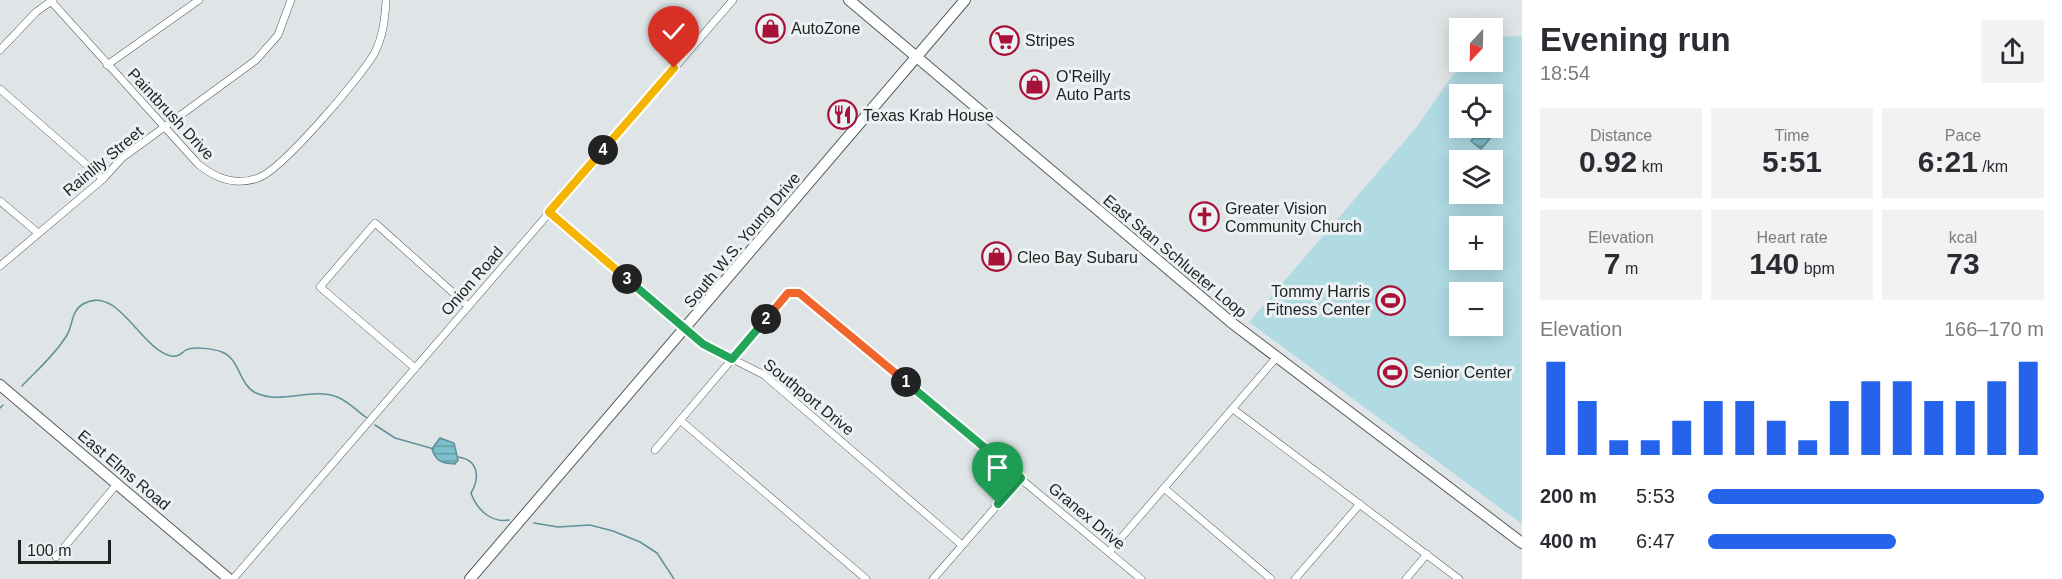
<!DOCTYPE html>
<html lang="en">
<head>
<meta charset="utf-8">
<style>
	:root { --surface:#fff; --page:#f2f2f3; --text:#2b2b33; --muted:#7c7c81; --accent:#2563eb }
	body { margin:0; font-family:Arial,sans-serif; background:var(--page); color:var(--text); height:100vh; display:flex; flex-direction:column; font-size:22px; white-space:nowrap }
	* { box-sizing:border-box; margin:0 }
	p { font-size:20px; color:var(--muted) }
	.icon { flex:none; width:33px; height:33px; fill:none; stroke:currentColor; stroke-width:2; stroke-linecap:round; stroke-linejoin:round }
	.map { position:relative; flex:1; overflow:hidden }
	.panel { display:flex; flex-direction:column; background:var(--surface); width:540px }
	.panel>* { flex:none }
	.needle { width:39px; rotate:202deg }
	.buttons { position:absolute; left:1449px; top:18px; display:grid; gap:12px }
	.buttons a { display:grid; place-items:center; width:54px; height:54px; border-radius:0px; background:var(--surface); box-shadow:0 3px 15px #0003; font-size:30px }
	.scale { position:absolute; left:18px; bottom:15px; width:93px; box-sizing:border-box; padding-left:6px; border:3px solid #1f2121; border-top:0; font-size:16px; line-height:21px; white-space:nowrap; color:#1f2121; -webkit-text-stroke:4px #ecf2f3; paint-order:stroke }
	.pin { position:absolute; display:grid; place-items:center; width:51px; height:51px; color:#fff; margin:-62px -26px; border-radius:50% 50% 50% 0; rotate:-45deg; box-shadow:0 0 6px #0007 }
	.pin .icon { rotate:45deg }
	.km { position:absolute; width:30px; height:30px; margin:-15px; border-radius:50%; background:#222; color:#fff; font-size:16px; line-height:30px; text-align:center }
	.round { display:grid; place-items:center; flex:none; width:63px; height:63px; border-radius:0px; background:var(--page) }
	.overview { display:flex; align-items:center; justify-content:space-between; height:102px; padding:0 18px }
	h1 { font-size:33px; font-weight:800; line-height:45px }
	.stats { display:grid; grid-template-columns:repeat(3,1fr); gap:9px; height:102px; padding:6px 18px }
	.stats div { display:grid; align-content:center; border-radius:0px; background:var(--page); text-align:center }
	.stats b { font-size:30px; font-weight:800 }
	.stats small { font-size:16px; font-weight:400 }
	.stats p { font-size:16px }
	.chart { height:168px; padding:12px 18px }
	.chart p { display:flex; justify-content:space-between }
	.chart svg { width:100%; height:108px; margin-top:6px; stroke:var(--accent); stroke-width:6 }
	ul { padding:0 18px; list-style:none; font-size:20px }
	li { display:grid; grid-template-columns:96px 72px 1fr; align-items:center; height:45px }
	li i { height:15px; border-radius:8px; background:var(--accent) }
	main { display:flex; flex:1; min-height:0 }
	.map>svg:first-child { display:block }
</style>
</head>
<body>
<main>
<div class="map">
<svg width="1522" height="579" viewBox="0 0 1522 579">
	<defs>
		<pattern id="water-rules" width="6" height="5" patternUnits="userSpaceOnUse" patternTransform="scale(1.5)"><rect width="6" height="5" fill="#7dc0cc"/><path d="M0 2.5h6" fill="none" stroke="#669ca5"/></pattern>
	</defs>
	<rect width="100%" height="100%" fill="#dfe5e6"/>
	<path fill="#b0dbe3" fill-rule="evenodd" d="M1522 36V524L1249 322 1415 129 1453 75 1467 62H1492L1493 37ZM1460 94H1492V128H1460ZM1460 160H1492V194H1460ZM1460 226H1492V260H1460ZM1460 292H1492V326H1460Z"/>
	<g fill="url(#water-rules)" stroke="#619099" stroke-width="1.5">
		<polygon points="1483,128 1494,134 1481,149 1471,141"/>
		<path d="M440 438 454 443 458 460 455 464C442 463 436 462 432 449Z"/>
	</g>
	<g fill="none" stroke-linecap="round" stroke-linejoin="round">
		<g stroke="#619099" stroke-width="1.5">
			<path d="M22 386C37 370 55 355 67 335 73 325 71 311 83 304 118 284 139 348 171 356 179 357 180 354 186 350 194 346 214 349 222 352 240 359 239 385 256 393 282 405 311 387 337 397 348 401 357 411 367 418"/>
			<polyline points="0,408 3,405"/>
			<polyline points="375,425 395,438 434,449"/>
			<path d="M458 457C479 460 480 478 471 493 477 510 491 523 509 520"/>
			<polyline points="534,523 558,527 590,525 613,531 640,542 657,553 674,579"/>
		</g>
		<defs>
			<g id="street">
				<path d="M50 0 198 164C215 178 236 186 258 178 282 170 360 78 374 54 383 37 385 19 386 0"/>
				<polyline points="0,50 36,12 53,0"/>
				<polyline points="107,65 199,0"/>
				<polyline points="0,89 103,179"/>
				<polyline points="0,201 38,233"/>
				<polyline points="549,212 703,344 764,375 962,545"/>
				<polyline points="0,266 103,179 122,158 256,60 278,35 291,0"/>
				<polyline points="415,368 320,287 375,223 468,306"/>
				<polyline points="1233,409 1459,579"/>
				<polyline points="680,420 866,579"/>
				<polyline points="655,450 788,293 795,291 1141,579"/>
				<polyline points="1164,488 1271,579"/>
				<polyline points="1109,552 1276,358"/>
				<polyline points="56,557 117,484"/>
				<polyline points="233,579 733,0"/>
				<polyline points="933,579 1021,478"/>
				<polyline points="1295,579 1360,504"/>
				<polyline points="1406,579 1427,554"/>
			</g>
			<g id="secondary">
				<polyline points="849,0 1232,323 1522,543"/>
				<polyline points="0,385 229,579"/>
				<polyline points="470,579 965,0"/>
			</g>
		</defs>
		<use href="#street" stroke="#565b5c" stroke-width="8"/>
		<use href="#secondary" stroke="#565b5c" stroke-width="12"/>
		<use href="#street" stroke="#fff" stroke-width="7"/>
		<use href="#secondary" stroke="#fff" stroke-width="10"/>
	</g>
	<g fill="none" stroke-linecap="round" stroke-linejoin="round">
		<defs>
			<polyline id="split-1" points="906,382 1021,478 998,504"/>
			<polyline id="split-2" points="766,319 788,293 799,293 906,382"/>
			<polyline id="split-3" points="627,279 703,344 732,359 766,319"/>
			<polyline id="split-4" points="603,150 549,212 627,279"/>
			<polyline id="split-5" points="603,150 674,68"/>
		</defs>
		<use href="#split-1" stroke="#fff" stroke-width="12"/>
		<use href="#split-2" stroke="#fff" stroke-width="12"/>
		<use href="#split-3" stroke="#fff" stroke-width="12"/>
		<use href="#split-4" stroke="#fff" stroke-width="12"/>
		<use href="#split-5" stroke="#fff" stroke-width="12"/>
		<use href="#split-1" stroke="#22a559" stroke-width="8"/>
		<use href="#split-2" stroke="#f0652b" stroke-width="8"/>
		<use href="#split-3" stroke="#22a559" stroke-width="8"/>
		<use href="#split-4" stroke="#f5b400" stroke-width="8"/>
		<use href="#split-5" stroke="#f5b400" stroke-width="8"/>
	</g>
	<defs>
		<symbol id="shop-ring" viewBox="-11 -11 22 22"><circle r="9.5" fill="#ecf2f3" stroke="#a91238" stroke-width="1.5"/><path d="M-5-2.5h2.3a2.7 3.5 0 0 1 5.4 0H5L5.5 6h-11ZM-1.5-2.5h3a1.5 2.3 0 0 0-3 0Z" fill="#a91238"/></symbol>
		<symbol id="supermarket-ring" viewBox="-11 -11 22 22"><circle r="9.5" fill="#ecf2f3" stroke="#a91238" stroke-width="1.5"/><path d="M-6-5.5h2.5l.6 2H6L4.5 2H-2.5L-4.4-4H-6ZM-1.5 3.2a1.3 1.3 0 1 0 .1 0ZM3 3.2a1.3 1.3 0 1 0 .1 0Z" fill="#a91238"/></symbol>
		<symbol id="restaurant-ring" viewBox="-11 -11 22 22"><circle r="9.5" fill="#ecf2f3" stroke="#a91238" stroke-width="1.5"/><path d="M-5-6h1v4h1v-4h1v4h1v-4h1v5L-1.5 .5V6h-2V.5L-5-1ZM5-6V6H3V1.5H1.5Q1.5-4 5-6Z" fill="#a91238"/></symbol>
		<symbol id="church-ring" viewBox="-11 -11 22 22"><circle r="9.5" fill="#ecf2f3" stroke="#a91238" stroke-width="1.5"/><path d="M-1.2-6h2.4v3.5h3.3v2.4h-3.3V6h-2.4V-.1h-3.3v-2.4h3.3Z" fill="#a91238"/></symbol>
		<symbol id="stadium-ring" viewBox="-11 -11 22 22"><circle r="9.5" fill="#ecf2f3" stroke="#a91238" stroke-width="1.5"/><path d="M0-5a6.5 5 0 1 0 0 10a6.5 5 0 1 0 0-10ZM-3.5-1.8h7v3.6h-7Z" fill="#a91238"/></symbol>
	</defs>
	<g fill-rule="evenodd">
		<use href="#shop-ring" x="754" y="12" width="33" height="33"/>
		<use href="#supermarket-ring" x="988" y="24" width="33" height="33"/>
		<use href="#shop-ring" x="1018" y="68" width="33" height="33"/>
		<use href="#restaurant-ring" x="826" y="98" width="33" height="33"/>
		<use href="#church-ring" x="1188" y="200" width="33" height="33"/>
		<use href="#shop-ring" x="980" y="240" width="33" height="33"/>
		<use href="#stadium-ring" x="1374" y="284" width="33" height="33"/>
		<use href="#stadium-ring" x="1376" y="356" width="33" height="33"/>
	</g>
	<g text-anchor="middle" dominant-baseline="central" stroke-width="6" stroke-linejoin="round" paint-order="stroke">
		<g font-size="16" fill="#1f2121" stroke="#ecf2f3" text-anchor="start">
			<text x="791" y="28">AutoZone</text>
			<text x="1025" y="40">Stripes</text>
			<text x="1056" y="76">O'Reilly<tspan x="1056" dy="18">Auto Parts</tspan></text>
			<text x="863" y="115">Texas Krab House</text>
			<text x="1225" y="208">Greater Vision<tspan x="1225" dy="18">Community Church</tspan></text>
			<text x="1017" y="257">Cleo Bay Subaru</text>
			<text x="1370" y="291" text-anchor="end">Tommy Harris<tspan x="1370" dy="18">Fitness Center</tspan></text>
			<text x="1413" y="372">Senior Center</text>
		</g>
		<g font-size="16" fill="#1f2121" stroke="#ecf2f3">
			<text transform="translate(171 114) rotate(47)">Paintbrush Drive</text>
			<text transform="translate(103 161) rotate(-40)">Rainlily Street</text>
			<text transform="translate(742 240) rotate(-50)">South W.S. Young Drive</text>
			<text transform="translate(1175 256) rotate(40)">East Stan Schlueter Loop</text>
			<text transform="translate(472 281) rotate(-49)">Onion Road</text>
			<text transform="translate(809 397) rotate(39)">Southport Drive</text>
			<text transform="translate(124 470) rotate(40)">East Elms Road</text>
			<text transform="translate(1087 516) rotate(40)">Granex Drive</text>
		</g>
	</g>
</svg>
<div class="buttons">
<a><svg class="needle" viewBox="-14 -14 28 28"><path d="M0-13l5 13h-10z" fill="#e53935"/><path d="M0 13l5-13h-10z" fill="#7c7c81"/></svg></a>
<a><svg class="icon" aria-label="locate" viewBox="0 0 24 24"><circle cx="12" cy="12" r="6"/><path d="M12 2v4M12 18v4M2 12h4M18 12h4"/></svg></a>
<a><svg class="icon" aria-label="layers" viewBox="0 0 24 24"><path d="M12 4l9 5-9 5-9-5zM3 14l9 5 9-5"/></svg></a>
<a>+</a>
<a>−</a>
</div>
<div class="scale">100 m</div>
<div class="pin" style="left:998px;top:504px;background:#1e9e55"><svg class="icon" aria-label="arrive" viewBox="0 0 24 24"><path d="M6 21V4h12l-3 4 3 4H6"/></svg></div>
<div class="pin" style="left:674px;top:68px;background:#d93025"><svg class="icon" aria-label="check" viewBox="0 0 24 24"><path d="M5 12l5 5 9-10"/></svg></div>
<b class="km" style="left:906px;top:382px">1</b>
<b class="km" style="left:766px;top:319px">2</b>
<b class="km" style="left:627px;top:279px">3</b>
<b class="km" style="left:603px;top:150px">4</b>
</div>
<section class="panel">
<div class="overview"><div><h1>Evening run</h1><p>18:54</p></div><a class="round"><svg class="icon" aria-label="share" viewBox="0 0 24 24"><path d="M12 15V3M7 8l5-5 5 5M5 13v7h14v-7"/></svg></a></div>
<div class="stats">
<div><p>Distance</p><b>0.92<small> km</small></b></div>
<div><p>Time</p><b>5:51</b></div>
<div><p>Pace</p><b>6:21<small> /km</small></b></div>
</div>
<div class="stats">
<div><p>Elevation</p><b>7<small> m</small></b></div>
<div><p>Heart rate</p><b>140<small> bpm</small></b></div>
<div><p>kcal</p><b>73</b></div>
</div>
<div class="chart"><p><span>Elevation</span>166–170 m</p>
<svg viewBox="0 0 160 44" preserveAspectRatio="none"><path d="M5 44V6M15 44V22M25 44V38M35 44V38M45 44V30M55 44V22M65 44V22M75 44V30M85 44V38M95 44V22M105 44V14M115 44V14M125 44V22M135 44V22M145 44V14M155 44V6"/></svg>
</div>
<ul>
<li><b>200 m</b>5:53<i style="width:100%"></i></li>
<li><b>400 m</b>6:47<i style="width:56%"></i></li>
</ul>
</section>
</main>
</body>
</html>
